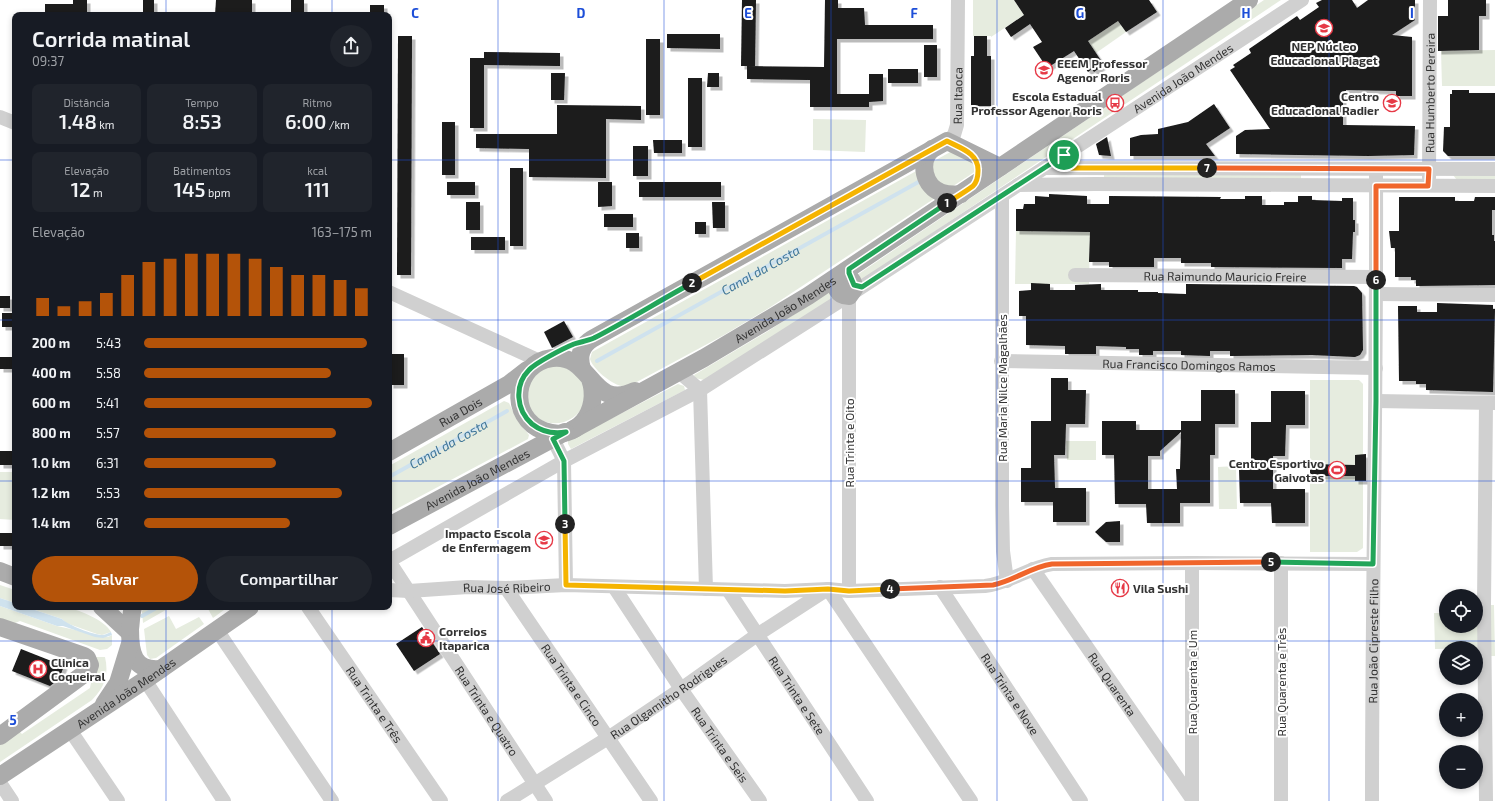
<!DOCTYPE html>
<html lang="pt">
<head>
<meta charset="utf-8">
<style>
	:root { --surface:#171b24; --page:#20242c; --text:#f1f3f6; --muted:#9ea1a6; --accent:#b45309 }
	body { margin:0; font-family:"Exo 2",sans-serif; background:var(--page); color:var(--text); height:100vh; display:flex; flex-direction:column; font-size:15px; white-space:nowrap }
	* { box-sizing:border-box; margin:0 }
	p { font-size:13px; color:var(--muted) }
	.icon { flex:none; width:22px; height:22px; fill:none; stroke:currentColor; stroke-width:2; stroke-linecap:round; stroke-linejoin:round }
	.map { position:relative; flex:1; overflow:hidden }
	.details { position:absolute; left:12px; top:12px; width:380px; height:598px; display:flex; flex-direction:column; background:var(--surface); border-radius:8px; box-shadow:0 2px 6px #0003 }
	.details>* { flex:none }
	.fabs { position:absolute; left:1439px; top:589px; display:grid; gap:8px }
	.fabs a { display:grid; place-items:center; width:44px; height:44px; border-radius:50%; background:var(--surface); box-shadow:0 2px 6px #0003; font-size:20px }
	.pin { position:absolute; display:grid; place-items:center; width:34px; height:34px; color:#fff; margin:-17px; border:2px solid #fff; border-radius:50%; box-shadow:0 1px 4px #0007 }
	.km { position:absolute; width:20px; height:20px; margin:-10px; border-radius:50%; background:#222; color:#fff; font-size:11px; line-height:20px; text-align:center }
	.round { display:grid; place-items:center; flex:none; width:42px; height:42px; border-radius:21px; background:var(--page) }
	.headline { display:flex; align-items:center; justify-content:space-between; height:68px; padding:0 20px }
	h1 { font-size:22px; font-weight:600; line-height:30px }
	.figures { display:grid; grid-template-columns:repeat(3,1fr); gap:6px; height:68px; padding:4px 20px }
	.figures div { display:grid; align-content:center; border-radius:8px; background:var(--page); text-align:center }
	.figures b { font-size:20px; font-weight:600 }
	.figures small { font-size:11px; font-weight:400 }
	.figures p { font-size:11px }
	.chart { height:112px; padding:8px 20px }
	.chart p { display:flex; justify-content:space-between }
	.chart svg { width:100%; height:72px; margin-top:4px; stroke:var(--accent); stroke-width:6 }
	.button { display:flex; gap:8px; margin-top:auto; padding:8px 20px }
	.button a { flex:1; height:46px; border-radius:24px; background:var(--accent); color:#fff; font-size:16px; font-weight:600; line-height:46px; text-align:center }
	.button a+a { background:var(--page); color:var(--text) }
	ul { padding:0 20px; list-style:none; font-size:13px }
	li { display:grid; grid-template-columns:64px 48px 1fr; align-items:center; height:30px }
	li i { height:10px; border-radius:5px; background:var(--accent) }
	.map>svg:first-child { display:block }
</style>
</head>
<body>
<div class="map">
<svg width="1495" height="801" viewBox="0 0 1495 801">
	<defs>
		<filter id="shadow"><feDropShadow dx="3.5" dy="3.5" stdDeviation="0" flood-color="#0004"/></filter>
	</defs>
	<rect width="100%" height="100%" fill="#fff"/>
	<g fill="#e6ecdf">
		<polygon points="973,0 1014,0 1024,15 991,37 991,36 973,36"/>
		<polygon points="1264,0 1281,0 862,280 857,275"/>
		<polygon points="1118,21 1126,32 1096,53 1088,41"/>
		<polygon points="1495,50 1495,86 1442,86 1441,51"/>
		<polygon points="813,119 866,120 865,152 813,150"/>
		<path d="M952 151 988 163 769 308 724 335 633 384C629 385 625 386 621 386 610 383 593 369 590 359L592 352Z"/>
		<polygon points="1104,173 1301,175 1301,181 1104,178"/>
		<polygon points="1453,175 1495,175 1495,180 1457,180"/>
		<polygon points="1016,231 1090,232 1089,284 1015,284"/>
		<polygon points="829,292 837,297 704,380 695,378 694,375 765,333"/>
		<path d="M563 365 583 381C583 388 586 397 584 403 575 429 536 431 528 403 526 397 528 388 529 382L543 367Z"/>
		<polygon points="1310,380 1359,380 1363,384 1363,548 1357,552 1310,552"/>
		<polygon points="678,384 684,386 685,390 571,449 568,444 568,441"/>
		<polygon points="504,401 509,403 517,420 529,435 528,439 389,513 389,466"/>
		<polygon points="1066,441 1096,441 1096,460 1067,460"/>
		<polygon points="1236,466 1237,509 1219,509 1218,467"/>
		<polygon points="0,472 15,472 15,520 0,519"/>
		<polygon points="0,585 15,590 15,603 0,598"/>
		<polygon points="1476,605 1494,605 1495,656 1476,656 1476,648 1435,649 1434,613 1446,613 1446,626 1476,626"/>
		<polygon points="0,606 57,626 108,637 112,635 112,645 107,649 100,650 20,621 13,624 0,620"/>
		<path d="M26 607C38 607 51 606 63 607 76 608 105 620 111 632L102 635 97 634 66 623 62 619Z"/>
		<polygon points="143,607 171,607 143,623 142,612"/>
		<polygon points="207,607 228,607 213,618"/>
		<polygon points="169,616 176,629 199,617 204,624 156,658 150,659 147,655 144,629"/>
		<path d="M96 657H105C109 674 105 687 92 700L0 762V744L19 731 22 734 90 688Z"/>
	</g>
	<path fill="#cfe2ee" d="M0 598 15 603V607H26L62 619C68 625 93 635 102 635 105 635 108 633 111 632L112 635 103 638 95 637 63 626H57L0 606Z"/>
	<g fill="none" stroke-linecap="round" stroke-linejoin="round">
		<g stroke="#cfe2ee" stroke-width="4">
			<path id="s1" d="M597 361 922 180"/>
			<path id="s2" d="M389 477 507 411"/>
			<polyline points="142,616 158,607"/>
		</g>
	</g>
	<g fill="#1a1a1a" fill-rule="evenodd" filter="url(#shadow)">
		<polygon points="73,0 87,0 87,15 45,15 45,4 73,4"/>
		<rect x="143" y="0" width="11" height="15"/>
		<polygon points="216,0 252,0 252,15 215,15"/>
		<rect x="291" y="0" width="13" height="15"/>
		<polygon points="742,0 756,0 755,66 741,66"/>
		<polygon points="825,0 838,0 838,8 864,8 865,25 933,25 933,39 837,39 837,94 869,94 869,74 883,74 883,101 869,102 869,107 810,107 810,80 747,79 747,66 824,67"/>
		<polygon points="1014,0 1149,0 1157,12 1126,32 1118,21 1088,41 1104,65 1094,72 1092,69 1088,72 1074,51 1047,68 1033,47 1042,42 1030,24 1011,37 1005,28 1024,15"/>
		<polygon points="1322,0 1352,0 1357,8 1368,0 1415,0 1415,20 1392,35 1412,37 1412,96 1396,96 1396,91 1346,90 1346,97 1343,97 1343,125 1415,126 1414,155 1368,156 1236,154 1236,136 1245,130 1270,129 1230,70 1235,67 1233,65 1251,53 1249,49 1297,16 1300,20 1319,7 1316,3"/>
		<polygon points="1448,0 1486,0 1486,16 1479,16 1479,50 1438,51 1438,16 1448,16"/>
		<rect x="370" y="5" width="14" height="10"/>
		<polygon points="667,34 720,34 720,49 667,48"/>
		<polygon points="398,36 412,36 411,275 397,275"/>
		<polygon points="974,36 987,36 987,56 991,56 991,106 971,106 971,56 974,56"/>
		<rect x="646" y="39" width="14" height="76"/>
		<rect x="924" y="45" width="13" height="32"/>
		<polygon points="484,52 560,53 560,66 484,65"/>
		<rect x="470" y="58" width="14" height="70"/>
		<rect x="888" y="69" width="30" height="14"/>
		<polygon points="551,73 565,73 564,100 551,100"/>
		<polygon points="708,73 719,73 719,87 707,87"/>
		<rect x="688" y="78" width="14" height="69"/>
		<polygon points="1452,90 1469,90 1469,93 1495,93 1495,156 1448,156 1443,151 1444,127 1450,127 1450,94 1452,94"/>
		<polygon points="1214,104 1230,128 1206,144 1215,156 1130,156 1130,138 1141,135 1158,134 1158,129 1188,122"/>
		<polygon points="557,105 641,106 641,120 606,119 606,178 529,177 529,149 476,148 476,134 557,134"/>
		<rect x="442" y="122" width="13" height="53"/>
		<polygon points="1107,137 1111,156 1099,155 1096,144"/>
		<polygon points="653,140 682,140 682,153 654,153"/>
		<rect x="633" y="146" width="15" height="30"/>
		<rect x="510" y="168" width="13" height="78"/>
		<rect x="447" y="182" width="28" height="13"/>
		<polygon points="598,182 612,182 612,206 598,207"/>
		<rect x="639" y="182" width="82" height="15"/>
		<polygon points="1049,194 1087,196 1087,204 1109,204 1109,196 1221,197 1220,199 1245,199 1245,196 1262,196 1262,205 1284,205 1284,202 1298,202 1298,196 1312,196 1312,200 1342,201 1342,198 1353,198 1353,220 1355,220 1355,232 1353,232 1352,259 1342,259 1342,268 1211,267 1211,263 1181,263 1181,258 1154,258 1154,267 1109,267 1109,262 1089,262 1090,232 1016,231 1016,209 1023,209 1024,204 1035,204 1035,196 1049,197"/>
		<polygon points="1399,197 1455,197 1455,201 1474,201 1475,197 1495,197 1495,210 1492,210 1492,235 1494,235 1494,241 1495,241 1495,285 1416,286 1416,280 1411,280 1411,277 1395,277 1395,248 1391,248 1389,231 1399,231"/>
		<rect x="466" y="202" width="14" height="28"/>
		<polygon points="712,202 725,202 725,228 713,228"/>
		<rect x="604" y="214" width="29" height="13"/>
		<rect x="695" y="222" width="11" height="12"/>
		<rect x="626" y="233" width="13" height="15"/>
		<rect x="471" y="237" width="34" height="13"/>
		<polygon points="1031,283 1050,284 1050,290 1075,290 1075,285 1101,284 1101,290 1138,290 1138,292 1158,292 1158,293 1186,294 1186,284 1354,286 1357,287 1362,293 1363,350 1360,355 1355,357 1312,355 1230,356 1230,351 1210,351 1210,356 1181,355 1181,351 1153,351 1153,355 1139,355 1139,349 1126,349 1126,347 1096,346 1096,354 1065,354 1065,346 1026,345 1026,316 1019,316 1019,291 1031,290"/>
		<rect x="0" y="296" width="10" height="12"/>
		<polygon points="1437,303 1493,305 1493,309 1495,309 1493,392 1426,390 1426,384 1416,384 1416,381 1399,381 1398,306 1417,306 1417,312 1437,312"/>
		<rect x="2" y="313" width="13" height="14"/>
		<polygon points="564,321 573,337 552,348 544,332"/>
		<rect x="390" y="354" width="14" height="31"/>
		<rect x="0" y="357" width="15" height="12"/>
		<polygon points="1051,378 1068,378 1068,390 1086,390 1085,424 1066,424 1065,455 1054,455 1055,488 1086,488 1086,522 1053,522 1053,502 1021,502 1021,468 1031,468 1031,421 1051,421"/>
		<path d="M1201 390H1235V424H1215V455H1210V503H1180V523H1147L1146 504H1115L1114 455H1102V421H1136V430H1181V421H1201ZM1181 432 1180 469H1176L1177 489H1148V456H1160V451Z"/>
		<polygon points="1271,391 1305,391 1305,425 1286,425 1285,456 1273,456 1273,489 1305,489 1305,523 1272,523 1271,503 1240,503 1239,469 1251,469 1251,422 1271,422"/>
		<rect x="0" y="451" width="15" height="14"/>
		<polygon points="1366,454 1366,481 1355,481 1355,476 1310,476 1310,464 1355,465 1355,455"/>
		<polygon points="1120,521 1120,542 1106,542 1095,532 1106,522"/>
		<rect x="0" y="533" width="15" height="13"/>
		<polygon points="422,627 440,654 414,671 396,644"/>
		<polygon points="21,649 64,666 59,679 50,686 12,671"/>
	</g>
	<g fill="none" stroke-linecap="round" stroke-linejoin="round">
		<g stroke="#d0d0d0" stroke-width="14">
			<polyline points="0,117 15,123"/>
			<path id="s3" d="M947 141 954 135 957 125 958 0"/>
			<polyline points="1044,168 1495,169"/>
			<path id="s4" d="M1429 178 1430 0"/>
			<polyline points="1018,185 1095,184 1495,186"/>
			<polyline points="1002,196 1002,505 1003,551 1007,581"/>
			<path id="s5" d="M1075 275 1376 277"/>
			<polyline points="389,292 540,361"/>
			<polyline points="1376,294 1495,295"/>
			<path id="s6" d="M1001 361 1376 368"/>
			<polyline points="679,372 700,390 706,589"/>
			<polyline points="1376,401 1495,403"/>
			<polyline points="553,439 564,461 566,585"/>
			<path id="s7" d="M389 561 564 461 700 390 851 294 1302 0"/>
			<path id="s8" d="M389 561 546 801"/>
			<polyline points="1192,563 1192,801"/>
			<polyline points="1281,563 1281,801"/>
			<path id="s9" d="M1033 569 1192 799"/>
			<path id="s10" d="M614 587 681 689 760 801"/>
			<path id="s11" d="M940 587 1081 801"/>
			<path id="s12" d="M506 588 651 801"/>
			<path id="s13" d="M389 590 409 591 468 587 506 588 566 585 785 591 828 589 849 591 985 586C1009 583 1028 568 1052 564L1192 563 1373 564"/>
			<path id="s14" d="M728 590 867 801"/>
			<polyline points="849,591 849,296"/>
			<path id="s15" d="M308 607 441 801"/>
			<polyline points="217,630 332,801"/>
			<polyline points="145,680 224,801"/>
			<polyline points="70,730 118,801"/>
			<polyline points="0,783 12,801"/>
			<path id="s16" d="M507 801 608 738 681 689 757 635 828 589 971 801"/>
			<path id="s17" d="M1372 801C1372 590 1377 380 1376 169"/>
			<polyline points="1486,801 1484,605 1486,403"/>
		</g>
		<g stroke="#ababab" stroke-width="18">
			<path d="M932 149C918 162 924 187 942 193 949 195 955 195 961 194"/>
			<path d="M842 275C850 276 854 281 854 289L849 296C838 296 832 286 839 276Z"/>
			<path d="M582 369C578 356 581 346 592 339L947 141 1000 167"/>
			<path d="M590 379C601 410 577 443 544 431 507 418 513 363 552 358 593 353 590 412 635 391"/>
			<path id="s18" d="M572 430 704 358 808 296 1249 0"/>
			<path id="s19" d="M389 452 509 384 527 370"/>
			<path id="s20" d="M389 526 565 432"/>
			<polyline points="0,571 15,577"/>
			<polyline points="102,607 130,633"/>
			<path d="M133 607C131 614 131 622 130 629 130 652 133 672 161 669"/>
			<polyline points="0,627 84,656 87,658 90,665 88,671 0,736"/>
			<polyline points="104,704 118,683 130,644"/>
			<path id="s21" d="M0 776 145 680 250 607"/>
		</g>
	</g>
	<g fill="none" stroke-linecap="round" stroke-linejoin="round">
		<defs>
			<polyline id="split-1" points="947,203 849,269 849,273 854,285 862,287 1064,155"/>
			<path id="split-2" d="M692 283 947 141C960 148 979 153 978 171 978 176 977 182 973 186 965 192 955 198 947 203"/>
			<path id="split-3" d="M565 524 564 461 553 439 566 432C554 434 542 432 532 424 516 410 514 385 529 370 535 363 564 348 574 344 580 342 587 341 594 338 627 321 659 301 692 283"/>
			<polyline id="split-4" points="565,524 566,585 785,591 828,589 849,591 890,589"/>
			<path id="split-5" d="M890 589 993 585C1014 581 1030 567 1052 564L1271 562"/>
			<polyline id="split-6" points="1271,562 1373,564 1376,401 1376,280"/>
			<polyline id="split-7" points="1207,168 1429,169 1428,186 1376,186 1376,280"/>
			<polyline id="split-8" points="1064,155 1068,168 1207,168"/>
		</defs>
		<use href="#split-1" stroke="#fff" stroke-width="8"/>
		<use href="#split-2" stroke="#fff" stroke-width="8"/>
		<use href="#split-3" stroke="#fff" stroke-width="8"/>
		<use href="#split-4" stroke="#fff" stroke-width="8"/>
		<use href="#split-5" stroke="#fff" stroke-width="8"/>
		<use href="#split-6" stroke="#fff" stroke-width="8"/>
		<use href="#split-7" stroke="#fff" stroke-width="8"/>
		<use href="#split-8" stroke="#fff" stroke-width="8"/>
		<use href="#split-1" stroke="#22a559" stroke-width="5"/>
		<use href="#split-2" stroke="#f5b400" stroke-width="5"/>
		<use href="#split-3" stroke="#22a559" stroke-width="5"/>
		<use href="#split-4" stroke="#f5b400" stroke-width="5"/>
		<use href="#split-5" stroke="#f0652b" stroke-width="5"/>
		<use href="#split-6" stroke="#22a559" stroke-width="5"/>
		<use href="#split-7" stroke="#f0652b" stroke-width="5"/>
		<use href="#split-8" stroke="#f5b400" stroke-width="5"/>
	</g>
	<path fill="none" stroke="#1d4ed8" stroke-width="1" stroke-opacity="0.55" d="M166 0V15M332 0V15M498 0V801M664 0V801M831 0V801M997 0V801M1163 0V801M1329 0V801M0 160H15M389 160H1495M0 320H15M389 320H1495M0 481H15M389 481H1495M166 607V801M332 607V801M0 641H1495"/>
	<defs>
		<symbol id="school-ring" viewBox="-11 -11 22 22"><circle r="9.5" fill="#fff" stroke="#e63946" stroke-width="1.5"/><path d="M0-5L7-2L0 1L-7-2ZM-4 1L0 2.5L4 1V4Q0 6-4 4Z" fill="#e63946"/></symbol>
		<symbol id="bus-ring" viewBox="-11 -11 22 22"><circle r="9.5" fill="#fff" stroke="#e63946" stroke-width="1.5"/><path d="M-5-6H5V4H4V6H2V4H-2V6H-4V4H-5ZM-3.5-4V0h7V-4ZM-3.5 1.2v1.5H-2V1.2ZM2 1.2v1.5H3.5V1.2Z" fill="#e63946"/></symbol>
		<symbol id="stadium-ring" viewBox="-11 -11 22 22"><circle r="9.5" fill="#fff" stroke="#e63946" stroke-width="1.5"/><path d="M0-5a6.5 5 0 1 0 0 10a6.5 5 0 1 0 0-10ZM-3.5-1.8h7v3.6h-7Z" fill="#e63946"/></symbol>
		<symbol id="university-ring" viewBox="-11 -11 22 22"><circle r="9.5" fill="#fff" stroke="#e63946" stroke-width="1.5"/><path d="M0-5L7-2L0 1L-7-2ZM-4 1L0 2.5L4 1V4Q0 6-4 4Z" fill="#e63946"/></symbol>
		<symbol id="restaurant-ring" viewBox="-11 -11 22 22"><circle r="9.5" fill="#fff" stroke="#e63946" stroke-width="1.5"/><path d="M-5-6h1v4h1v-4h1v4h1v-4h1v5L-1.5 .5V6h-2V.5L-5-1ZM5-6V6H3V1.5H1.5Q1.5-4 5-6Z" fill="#e63946"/></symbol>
		<symbol id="civic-ring" viewBox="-11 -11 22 22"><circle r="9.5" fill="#fff" stroke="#e63946" stroke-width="1.5"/><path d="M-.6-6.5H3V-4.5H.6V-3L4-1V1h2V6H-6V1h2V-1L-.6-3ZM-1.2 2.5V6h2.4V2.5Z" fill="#e63946"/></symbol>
		<symbol id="hospital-ring" viewBox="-11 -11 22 22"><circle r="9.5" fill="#fff" stroke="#e63946" stroke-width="1.5"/><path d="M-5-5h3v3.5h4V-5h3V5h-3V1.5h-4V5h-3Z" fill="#e63946"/></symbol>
	</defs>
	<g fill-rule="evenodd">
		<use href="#school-ring" x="1314" y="18" width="20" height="20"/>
		<use href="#school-ring" x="1034" y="60" width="20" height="20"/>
		<use href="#bus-ring" x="1105" y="93" width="20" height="20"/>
		<use href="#school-ring" x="1382" y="93" width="20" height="20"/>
		<use href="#stadium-ring" x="1327" y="460" width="20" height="20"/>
		<use href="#university-ring" x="534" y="530" width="20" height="20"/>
		<use href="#restaurant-ring" x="1110" y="578" width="20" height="20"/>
		<use href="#civic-ring" x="416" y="628" width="20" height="20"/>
		<use href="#hospital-ring" x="28" y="659" width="20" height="20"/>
	</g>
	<g text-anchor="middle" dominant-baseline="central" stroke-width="4" stroke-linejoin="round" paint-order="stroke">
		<g font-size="12" font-weight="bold" fill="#333" stroke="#fff" text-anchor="start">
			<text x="1324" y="46" text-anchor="middle">NEP Núcleo<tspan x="1324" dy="14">Educacional Piaget</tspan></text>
			<text x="1057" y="63">EEEM Professor<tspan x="1057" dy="14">Agenor Roris</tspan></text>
			<text x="1102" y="96" text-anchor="end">Escola Estadual<tspan x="1102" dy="14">Professor Agenor Roris</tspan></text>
			<text x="1379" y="96" text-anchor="end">Centro<tspan x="1379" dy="14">Educacional Radier</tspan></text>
			<text x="1324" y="463" text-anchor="end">Centro Esportivo<tspan x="1324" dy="14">Gaivotas</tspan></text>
			<text x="531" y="533" text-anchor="end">Impacto Escola<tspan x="531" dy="14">de Enfermagem</tspan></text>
			<text x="1133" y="588">Vila Sushi</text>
			<text x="439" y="631">Correios<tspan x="439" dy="14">Itaparica</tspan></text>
			<text x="51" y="662">Clinica<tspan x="51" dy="14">Coqueiral</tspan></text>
		</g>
		<g font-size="12" fill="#333" stroke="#fff">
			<text stroke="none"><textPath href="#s7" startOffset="930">Avenida João Mendes</textPath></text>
			<text stroke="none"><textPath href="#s4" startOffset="85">Rua Humberto Pereira</textPath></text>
			<text stroke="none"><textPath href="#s3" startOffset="49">Rua Itaoca</textPath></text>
			<text stroke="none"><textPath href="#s5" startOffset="150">Rua Raimundo Mauricio Freire</textPath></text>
			<text stroke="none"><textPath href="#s18" startOffset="245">Avenida João Mendes</textPath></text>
			<text stroke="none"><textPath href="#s6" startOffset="188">Rua Francisco Domingos Ramos</textPath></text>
			<text transform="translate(1002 388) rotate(-90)">Rua Maria Nilce Magalhães</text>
			<text stroke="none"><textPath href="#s19" startOffset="82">Rua Dois</textPath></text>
			<text transform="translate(849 443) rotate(-90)">Rua Trinta e Oito</text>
			<text stroke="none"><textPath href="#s20" startOffset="100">Avenida João Mendes</textPath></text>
			<text stroke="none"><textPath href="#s13" startOffset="118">Rua José Ribeiro</textPath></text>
			<text stroke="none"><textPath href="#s17" startOffset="160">Rua João Cipreste Filho</textPath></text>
			<text transform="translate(1192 682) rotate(-90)">Rua Quarenta e Um</text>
			<text transform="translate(1281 682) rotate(-90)">Rua Quarenta e Três</text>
			<text stroke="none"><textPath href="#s9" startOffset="140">Rua Quarenta</textPath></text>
			<text stroke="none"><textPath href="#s12" startOffset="117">Rua Trinta e Cinco</textPath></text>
			<text stroke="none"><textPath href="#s21" startOffset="151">Avenida João Mendes</textPath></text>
			<text stroke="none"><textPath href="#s11" startOffset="128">Rua Trinta e Nove</textPath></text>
			<text stroke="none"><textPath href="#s16" startOffset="192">Rua Olgamitho Rodrigues</textPath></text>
			<text stroke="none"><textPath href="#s14" startOffset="126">Rua Trinta e Sete</textPath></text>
			<text stroke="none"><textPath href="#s15" startOffset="118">Rua Trinta e Três</textPath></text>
			<text stroke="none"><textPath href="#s8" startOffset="179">Rua Trinta e Quatro</textPath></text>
			<text stroke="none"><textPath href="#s10" startOffset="190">Rua Trinta e Seis</textPath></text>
		</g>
		<g font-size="13" font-style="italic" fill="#3f7597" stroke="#fff">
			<text stroke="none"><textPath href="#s1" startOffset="187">Canal da Costa</textPath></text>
			<text stroke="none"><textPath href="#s2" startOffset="68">Canal da Costa</textPath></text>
		</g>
	</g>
	<g font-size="13" text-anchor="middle" font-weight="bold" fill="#1d4ed8" stroke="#fff" stroke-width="4" stroke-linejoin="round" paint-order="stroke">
		<text x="415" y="18">C</text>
		<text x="581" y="18">D</text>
		<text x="748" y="18">E</text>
		<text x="914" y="18">F</text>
		<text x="1080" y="18">G</text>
		<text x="1246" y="18">H</text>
		<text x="1412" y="18">I</text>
		<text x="13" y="725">5</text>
	</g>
</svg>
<div class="fabs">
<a><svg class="icon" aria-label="locate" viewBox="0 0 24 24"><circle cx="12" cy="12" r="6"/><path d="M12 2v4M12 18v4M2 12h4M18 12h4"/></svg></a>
<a><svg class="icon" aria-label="layers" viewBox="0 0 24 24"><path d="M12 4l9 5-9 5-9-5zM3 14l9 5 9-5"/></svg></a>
<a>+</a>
<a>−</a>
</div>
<div class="pin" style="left:1064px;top:155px;background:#1e9e55"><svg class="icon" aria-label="arrive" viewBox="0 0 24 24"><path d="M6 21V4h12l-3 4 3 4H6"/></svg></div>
<b class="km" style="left:947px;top:203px">1</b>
<b class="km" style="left:692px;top:283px">2</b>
<b class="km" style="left:565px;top:524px">3</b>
<b class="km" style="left:890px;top:589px">4</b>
<b class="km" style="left:1271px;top:562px">5</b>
<b class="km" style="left:1376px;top:280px">6</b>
<b class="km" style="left:1207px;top:168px">7</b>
<section class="details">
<div class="headline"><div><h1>Corrida matinal</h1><p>09:37</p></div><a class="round"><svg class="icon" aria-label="share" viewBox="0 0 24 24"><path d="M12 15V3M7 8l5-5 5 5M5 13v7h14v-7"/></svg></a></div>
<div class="figures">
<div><p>Distância</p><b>1.48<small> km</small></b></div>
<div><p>Tempo</p><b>8:53</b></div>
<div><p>Ritmo</p><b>6:00<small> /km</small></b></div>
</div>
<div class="figures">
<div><p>Elevação</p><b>12<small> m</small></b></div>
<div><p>Batimentos</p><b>145<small> bpm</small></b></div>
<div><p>kcal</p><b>111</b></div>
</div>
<div class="chart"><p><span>Elevação</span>163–175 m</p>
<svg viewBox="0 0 160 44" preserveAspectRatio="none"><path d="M5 44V33M15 44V38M25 44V35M35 44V30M45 44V19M55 44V11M65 44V9M75 44V6M85 44V6M95 44V6M105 44V9M115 44V14M125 44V19M135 44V19M145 44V22M155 44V27"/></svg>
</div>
<ul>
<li><b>200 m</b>5:43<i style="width:98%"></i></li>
<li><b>400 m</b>5:58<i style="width:82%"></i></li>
<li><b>600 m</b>5:41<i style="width:100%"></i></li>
<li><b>800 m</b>5:57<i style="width:84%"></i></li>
<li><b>1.0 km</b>6:31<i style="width:58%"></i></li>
<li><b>1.2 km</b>5:53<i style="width:87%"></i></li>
<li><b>1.4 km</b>6:21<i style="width:64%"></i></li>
</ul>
<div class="button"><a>Salvar</a><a>Compartilhar</a></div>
</section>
</div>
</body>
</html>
